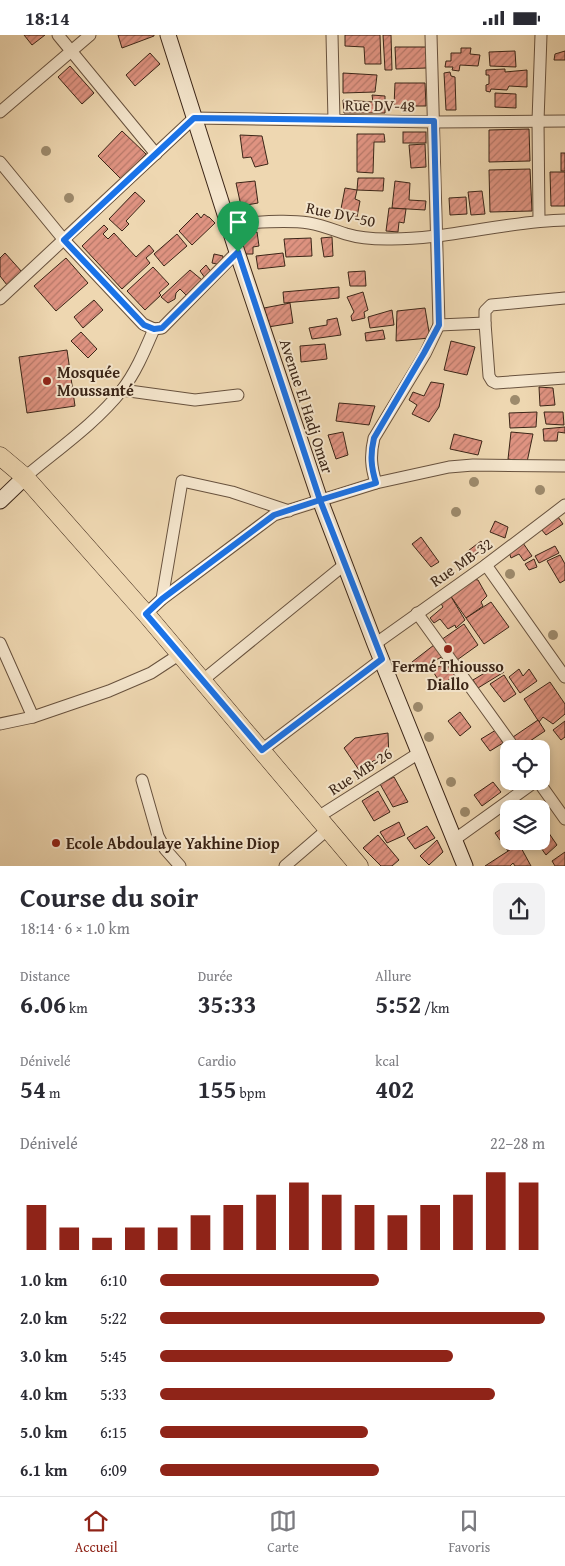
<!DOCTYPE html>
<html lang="fr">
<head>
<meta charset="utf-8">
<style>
	:root { --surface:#fff; --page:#f2f2f3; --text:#2b2b33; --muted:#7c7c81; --line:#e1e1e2; --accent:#8f2418 }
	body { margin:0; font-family:"Gentium Book Plus",serif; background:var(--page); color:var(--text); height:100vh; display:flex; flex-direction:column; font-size:19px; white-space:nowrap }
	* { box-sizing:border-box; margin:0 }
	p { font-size:16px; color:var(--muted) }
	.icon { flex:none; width:28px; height:28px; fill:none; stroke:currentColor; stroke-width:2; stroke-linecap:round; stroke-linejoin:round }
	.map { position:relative; height:831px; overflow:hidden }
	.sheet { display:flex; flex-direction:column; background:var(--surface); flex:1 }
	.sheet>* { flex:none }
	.fabs { position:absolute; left:500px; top:705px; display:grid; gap:10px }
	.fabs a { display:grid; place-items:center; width:50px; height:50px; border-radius:10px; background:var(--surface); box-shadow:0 2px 8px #0003; font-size:25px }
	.pin { position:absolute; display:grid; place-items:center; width:42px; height:42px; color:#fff; margin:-51px -21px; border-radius:50% 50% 50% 0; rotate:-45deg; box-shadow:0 0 5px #0007 }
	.pin .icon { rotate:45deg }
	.round { display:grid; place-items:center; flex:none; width:52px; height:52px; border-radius:10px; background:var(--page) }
	.head { display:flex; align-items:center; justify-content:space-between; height:85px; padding:0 20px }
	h1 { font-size:28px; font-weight:700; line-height:38px }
	.metrics { display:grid; grid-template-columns:repeat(3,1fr); gap:8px; height:85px; padding:5px 20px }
	.metrics div { display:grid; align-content:center }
	.metrics b { font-size:25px; font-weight:700 }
	.metrics small { font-size:14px; font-weight:400 }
	.metrics p { font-size:14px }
	.chart { height:140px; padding:10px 20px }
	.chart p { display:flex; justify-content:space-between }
	.chart svg { width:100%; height:90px; margin-top:5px; stroke:var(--accent); stroke-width:6 }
	ul { padding:0 20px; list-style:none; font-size:16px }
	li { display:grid; grid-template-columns:80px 60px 1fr; align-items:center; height:38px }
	li i { height:12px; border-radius:6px; background:var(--accent) }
	.status { display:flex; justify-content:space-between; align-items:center; height:35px; padding:0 25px; background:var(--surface); direction:ltr }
	.status svg { height:14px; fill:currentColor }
	.tab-bar { display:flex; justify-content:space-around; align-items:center; height:70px; border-top:1px solid var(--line); background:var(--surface); font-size:14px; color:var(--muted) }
	.tab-bar a { display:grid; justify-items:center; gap:2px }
	.tab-bar .current { color:var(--accent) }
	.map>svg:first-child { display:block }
</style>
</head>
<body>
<div class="status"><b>18:14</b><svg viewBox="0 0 49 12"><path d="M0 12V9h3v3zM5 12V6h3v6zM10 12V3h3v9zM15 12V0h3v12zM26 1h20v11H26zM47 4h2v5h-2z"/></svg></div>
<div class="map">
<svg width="565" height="831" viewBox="0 0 565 831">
	<defs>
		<pattern id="building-hatch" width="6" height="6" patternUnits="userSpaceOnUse" patternTransform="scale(1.25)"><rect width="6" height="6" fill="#df9381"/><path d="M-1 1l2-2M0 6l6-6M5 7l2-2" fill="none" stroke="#b67869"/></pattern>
	</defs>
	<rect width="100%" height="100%" fill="#eed7b1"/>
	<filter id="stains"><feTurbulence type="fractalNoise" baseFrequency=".004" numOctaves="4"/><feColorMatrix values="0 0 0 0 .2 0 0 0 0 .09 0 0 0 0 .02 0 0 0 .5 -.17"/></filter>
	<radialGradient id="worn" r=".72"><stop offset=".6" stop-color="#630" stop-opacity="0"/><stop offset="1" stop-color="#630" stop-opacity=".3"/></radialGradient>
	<g fill="url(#building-hatch)" stroke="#3b2517">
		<polygon points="24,0 45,0 32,10"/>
		<polygon points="118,0 154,0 154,1 122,13"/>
		<polygon points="345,0 380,0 381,29 365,29 364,12 345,11"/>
		<polygon points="383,0 391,0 392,35 385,35"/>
		<polygon points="395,12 426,12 427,33 396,34"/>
		<polygon points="461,13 471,13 470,19 480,20 478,31 460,30 459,36 452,35 453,32 445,32 446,26 451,26 451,18 461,18"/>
		<polygon points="515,16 516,32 490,31 489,17"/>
		<polygon points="565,16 565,25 554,25 555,19"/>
		<polygon points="150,18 160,29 135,51 126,40"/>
		<polygon points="70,31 94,58 82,69 58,42"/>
		<polygon points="505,34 505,37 527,35 527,52 509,51 507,55 491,54 490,57 486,56 486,50 489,49 489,40 486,40 486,35"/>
		<polygon points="450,37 451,41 455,42 456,75 446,75 444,38"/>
		<polygon points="343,38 377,40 375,57 343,58"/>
		<polygon points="395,48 425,48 426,71 394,71"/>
		<polygon points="495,58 516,59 516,73 495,72"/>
		<polygon points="372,60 385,61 385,78 344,78 343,65 373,67"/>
		<polygon points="529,94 530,126 489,127 489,95"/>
		<polygon points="122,96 146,119 121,144 98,121"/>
		<rect x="403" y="97" width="23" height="11"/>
		<polygon points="357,99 384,99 385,107 374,107 373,138 357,137"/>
		<polygon points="240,100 262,101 268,129 255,132 251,122 243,123"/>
		<polygon points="425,109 426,132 411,133 409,110"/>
		<rect x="561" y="118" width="4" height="18"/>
		<polygon points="530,134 532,176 490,177 489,135"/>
		<polygon points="550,137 565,137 565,171 551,171"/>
		<polygon points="358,143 384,143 383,156 357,155"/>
		<polygon points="255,146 258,168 241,171 236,148"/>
		<polygon points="395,146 410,148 409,165 426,166 425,175 392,173"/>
		<polygon points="345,153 357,155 355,164 360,166 357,182 340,179"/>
		<polygon points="482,156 485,179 471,180 468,157"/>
		<polygon points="135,157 145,166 126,186 129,189 122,196 109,184"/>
		<polygon points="466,162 467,179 450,180 449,163"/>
		<polygon points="389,173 406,174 404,188 399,187 398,197 386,196"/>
		<polygon points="197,178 201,183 204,179 208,182 209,182 215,188 192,210 179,196"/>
		<polygon points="104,190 108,194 103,199 108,204 114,198 136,222 149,210 154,216 146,223 150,228 122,254 82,211"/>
		<polygon points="248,193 250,199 257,197 259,211 253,212 253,219 245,219 238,195"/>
		<polygon points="177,199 187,211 164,231 154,219"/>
		<polygon points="332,202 333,221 324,222 321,203"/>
		<polygon points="311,203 312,221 286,222 284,204"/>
		<polygon points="5,218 22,237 7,250 0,241 0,223"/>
		<polygon points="283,218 285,231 258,234 256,221"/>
		<polygon points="214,219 223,221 221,230 212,228"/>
		<polygon points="66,223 88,248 56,276 34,251"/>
		<polygon points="206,230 212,238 205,243 200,236"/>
		<polygon points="153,232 169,249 159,258 161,260 145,275 127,256"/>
		<polygon points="190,235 202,245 186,260 180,254 176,258 175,264 168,268 161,262"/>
		<polygon points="365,236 366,251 350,251 348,237"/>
		<polygon points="339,252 339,263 284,268 283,257"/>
		<polygon points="363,257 368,275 364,277 365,283 352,286 351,281 354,277 347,262"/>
		<polygon points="94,265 103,275 83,293 74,282"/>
		<polygon points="290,268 293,288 268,292 264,273"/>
		<polygon points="425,273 430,303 396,306 397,276"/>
		<polygon points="392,275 394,290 370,293 368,282"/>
		<polygon points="337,283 341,300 312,304 309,293 327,290 327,285"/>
		<polygon points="383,295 385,304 366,306 365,298"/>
		<polygon points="81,297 97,314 88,323 71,306"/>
		<polygon points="451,306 475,312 467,340 444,335"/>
		<polygon points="325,309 327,324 301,327 300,311"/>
		<polygon points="67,315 75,371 27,378 19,322"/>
		<polygon points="431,347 444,349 439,372 429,387 412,379 417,370 409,365 413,357 424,361"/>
		<polygon points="539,352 553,353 555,370 540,371"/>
		<polygon points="339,368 375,371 369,390 336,386"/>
		<polygon points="537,377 536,392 510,393 509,378"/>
		<polygon points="544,377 563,377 564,390 546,389"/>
		<polygon points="565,392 565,398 558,397 557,406 544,406 543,394"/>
		<polygon points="343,397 348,420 336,424 328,400"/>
		<polygon points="511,397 533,399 527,427 508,424"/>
		<polygon points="454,399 482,406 478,420 450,414"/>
		<polygon points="558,482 563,489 546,500 541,494"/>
		<polygon points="495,486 508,492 505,503 490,497"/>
		<polygon points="421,502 439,527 431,532 412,509"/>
		<polygon points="481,506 486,512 471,525 464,519"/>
		<polygon points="523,508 532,521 524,526 519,519 511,523 509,517"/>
		<polygon points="555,511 559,518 539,528 535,521"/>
		<polygon points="560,520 565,529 565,545 560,548 547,526"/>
		<polygon points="534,524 537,532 529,535 525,529"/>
		<polygon points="472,544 478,545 487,561 481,567 483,571 466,583 450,560"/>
		<polygon points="450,560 465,585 456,593 455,590 448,594 440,584 434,588 430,583 443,572 439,565"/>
		<polygon points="491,567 509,592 484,609 466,583"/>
		<polygon points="464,589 478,610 457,625 441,605"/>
		<polygon points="434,610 443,621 418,636 412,627"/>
		<polygon points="448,627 458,640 441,649 432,635"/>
		<polygon points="498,630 504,637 478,653 473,645"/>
		<polygon points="519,634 523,641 529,634 537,646 520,658 509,642"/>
		<polygon points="504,640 516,659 504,667 490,649"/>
		<polygon points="550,647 565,669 565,679 553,689 543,682 539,687 524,664"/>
		<polygon points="460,677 471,692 460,701 448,686"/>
		<polygon points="538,685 545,696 521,712 513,702"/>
		<polygon points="565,686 565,702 561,705 553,695"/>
		<polygon points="496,695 503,708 490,716 481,704"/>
		<polygon points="388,698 389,724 373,726 361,738 344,713 355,703"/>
		<polygon points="394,742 408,767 393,772 380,749"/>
		<polygon points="493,747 501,757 482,771 474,760"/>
		<polygon points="378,756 390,777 374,786 362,766"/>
		<polygon points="399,787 405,800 387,808 380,797"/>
		<polygon points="427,791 435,803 415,814 407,803"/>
		<polygon points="506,791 509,795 509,806 517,806 519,809 508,816 495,798"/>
		<polygon points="544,791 557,810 546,820 536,806 541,806 541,793"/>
		<polygon points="378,800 399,825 392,831 381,831 363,813"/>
		<polygon points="437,805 443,817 429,830 420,821"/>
		<polygon points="519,809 531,831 515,831 513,828 510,831 485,831"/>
		<polygon points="565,817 565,831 555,831 552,826"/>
	</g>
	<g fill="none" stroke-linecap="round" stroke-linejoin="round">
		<defs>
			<g id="street">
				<polyline points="58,0 156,119"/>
				<polyline points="332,0 334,85"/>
				<polyline points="0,77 90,0"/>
				<polyline points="0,127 64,205 143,289 154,294 162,293 237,217"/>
				<polyline points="539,185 538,86 541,0"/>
				<path d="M229 189C255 188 283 184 309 188 321 190 334 195 346 199 359 203 373 204 387 204 447 205 505 186 565 185"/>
				<polyline points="0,264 194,83 433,87 565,86"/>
				<polyline points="485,288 485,276 491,270 565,263"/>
				<polyline points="439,290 485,288 489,341 492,346 496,348 565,343"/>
				<polyline points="122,355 195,365 238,360"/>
				<path d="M25 442C58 414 95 389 122 355 136 337 145 315 154 294"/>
				<polyline points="376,448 449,432 473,430 565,431"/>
				<polyline points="486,530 565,642"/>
				<polyline points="162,564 182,446 232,457 289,476"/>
				<polyline points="417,578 515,714"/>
				<path d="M146 579 162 564 274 480 376 448C371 432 370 420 374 403L425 319 439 290 431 0"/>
				<polyline points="0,608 33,682"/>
				<polyline points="375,609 486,530 565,470"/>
				<polyline points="203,645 344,530"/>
				<polyline points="0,689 33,682 109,656 151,638 180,619"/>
				<polyline points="262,715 382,624"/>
				<polyline points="142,745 158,801 165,814 180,831"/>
				<polyline points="538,746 565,784"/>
				<polyline points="318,782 419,718"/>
				<polyline points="454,805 536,746"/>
				<polyline points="285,831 328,794"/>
			</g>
			<g id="secondary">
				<polyline points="168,0 237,217 320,465 375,609 465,831"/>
				<polyline points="0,466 25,442"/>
			</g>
			<polyline id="primary" points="0,421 25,442 146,579 359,831"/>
		</defs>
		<use href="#street" stroke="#68523e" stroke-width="13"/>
		<use href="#secondary" stroke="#3b2517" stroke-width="17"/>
		<use href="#primary" stroke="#3b2517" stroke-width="19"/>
		<use href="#street" stroke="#f4e5cc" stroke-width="11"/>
		<use href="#secondary" stroke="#f4e5cc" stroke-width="15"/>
		<use href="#primary" stroke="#eed7b1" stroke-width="18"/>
	</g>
	<g fill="#9d8a6c">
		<circle cx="46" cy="116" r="5"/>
		<circle cx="69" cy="163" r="5"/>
		<circle cx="515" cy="365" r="5"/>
		<circle cx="474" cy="447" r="5"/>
		<circle cx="540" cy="455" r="5"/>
		<circle cx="456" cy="477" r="5"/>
		<circle cx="510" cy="539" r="5"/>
		<circle cx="553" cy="600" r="5"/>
		<circle cx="418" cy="672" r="5"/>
		<circle cx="429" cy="702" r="5"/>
		<circle cx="451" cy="747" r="5"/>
		<circle cx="465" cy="777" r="5"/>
	</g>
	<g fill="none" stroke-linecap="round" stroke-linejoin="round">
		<defs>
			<path id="route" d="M238 217 162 293 154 294 144 290 64 205 194 83 434 86 439 290 424 318 374 403C370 420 371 432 376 448L320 465 382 624 262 715 146 579 162 564 274 480 320 465 238 217"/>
		</defs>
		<use href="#route" stroke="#fff" stroke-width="10"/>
		<use href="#route" stroke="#1a73e8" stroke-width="6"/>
	</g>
	<g fill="#8f2418" stroke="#f4e5cc" stroke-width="2">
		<circle cx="47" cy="346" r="5"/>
		<circle cx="448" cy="614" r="5"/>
		<circle cx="56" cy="808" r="5"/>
	</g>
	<g text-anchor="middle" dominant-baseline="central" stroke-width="4" stroke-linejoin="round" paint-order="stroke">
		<g font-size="16" fill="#3b2517" stroke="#f4e5cc">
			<text transform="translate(380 70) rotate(1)">Rue DV-48</text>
			<text transform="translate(341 179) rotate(12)">Rue DV-50</text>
			<text transform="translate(307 371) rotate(72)">Avenue El Hadj Omar</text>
			<text transform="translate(461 527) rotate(-35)">Rue MB-32</text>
			<text transform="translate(360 736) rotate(-33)">Rue MB-26</text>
		</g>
		<g font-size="16" font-weight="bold" fill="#3b2517" stroke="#f4e5cc" text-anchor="start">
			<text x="57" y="337">Mosquée<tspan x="57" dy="18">Moussanté</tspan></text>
			<text x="448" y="631" text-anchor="middle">Fermé Thiousso<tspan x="448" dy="18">Diallo</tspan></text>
			<text x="66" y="808">Ecole Abdoulaye Yakhine Diop</text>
		</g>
	</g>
	<rect width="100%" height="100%" filter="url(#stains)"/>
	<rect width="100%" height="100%" fill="url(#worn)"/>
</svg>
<div class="fabs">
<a><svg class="icon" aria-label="locate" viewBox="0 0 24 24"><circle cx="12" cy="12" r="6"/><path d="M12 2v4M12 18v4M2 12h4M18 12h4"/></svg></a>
<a><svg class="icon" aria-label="layers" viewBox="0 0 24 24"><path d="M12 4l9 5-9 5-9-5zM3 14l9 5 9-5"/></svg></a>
</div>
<div class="pin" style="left:238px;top:217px;background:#1e9e55"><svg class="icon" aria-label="arrive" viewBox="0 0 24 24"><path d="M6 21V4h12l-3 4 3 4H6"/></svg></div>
</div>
<section class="sheet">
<div class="head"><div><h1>Course du soir</h1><p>18:14 · 6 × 1.0 km</p></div><a class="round"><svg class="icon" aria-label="share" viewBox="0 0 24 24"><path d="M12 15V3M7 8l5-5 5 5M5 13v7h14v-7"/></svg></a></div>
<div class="metrics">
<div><p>Distance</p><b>6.06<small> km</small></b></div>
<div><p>Durée</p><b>35:33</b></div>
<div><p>Allure</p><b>5:52<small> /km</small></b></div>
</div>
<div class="metrics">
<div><p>Dénivelé</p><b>54<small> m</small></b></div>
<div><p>Cardio</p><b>155<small> bpm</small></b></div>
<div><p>kcal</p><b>402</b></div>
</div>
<div class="chart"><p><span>Dénivelé</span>22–28 m</p>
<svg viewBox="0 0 160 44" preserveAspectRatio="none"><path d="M5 44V22M15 44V33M25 44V38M35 44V33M45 44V33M55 44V27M65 44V22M75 44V17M85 44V11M95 44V17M105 44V22M115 44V27M125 44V22M135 44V17M145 44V6M155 44V11"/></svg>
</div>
<ul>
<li><b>1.0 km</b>6:10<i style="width:57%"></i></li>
<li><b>2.0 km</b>5:22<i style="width:100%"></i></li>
<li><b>3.0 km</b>5:45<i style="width:76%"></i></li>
<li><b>4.0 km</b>5:33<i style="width:87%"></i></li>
<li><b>5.0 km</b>6:15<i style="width:54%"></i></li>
<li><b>6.1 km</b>6:09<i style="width:57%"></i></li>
</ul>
</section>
<nav class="tab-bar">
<a class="current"><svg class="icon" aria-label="home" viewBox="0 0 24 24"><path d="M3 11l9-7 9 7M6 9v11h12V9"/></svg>Accueil</a>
<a><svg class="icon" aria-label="map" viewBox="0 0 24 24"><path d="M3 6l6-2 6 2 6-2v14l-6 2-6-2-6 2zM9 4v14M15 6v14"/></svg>Carte</a>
<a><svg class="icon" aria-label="saved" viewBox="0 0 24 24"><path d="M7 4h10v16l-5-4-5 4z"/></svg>Favoris</a>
</nav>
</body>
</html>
